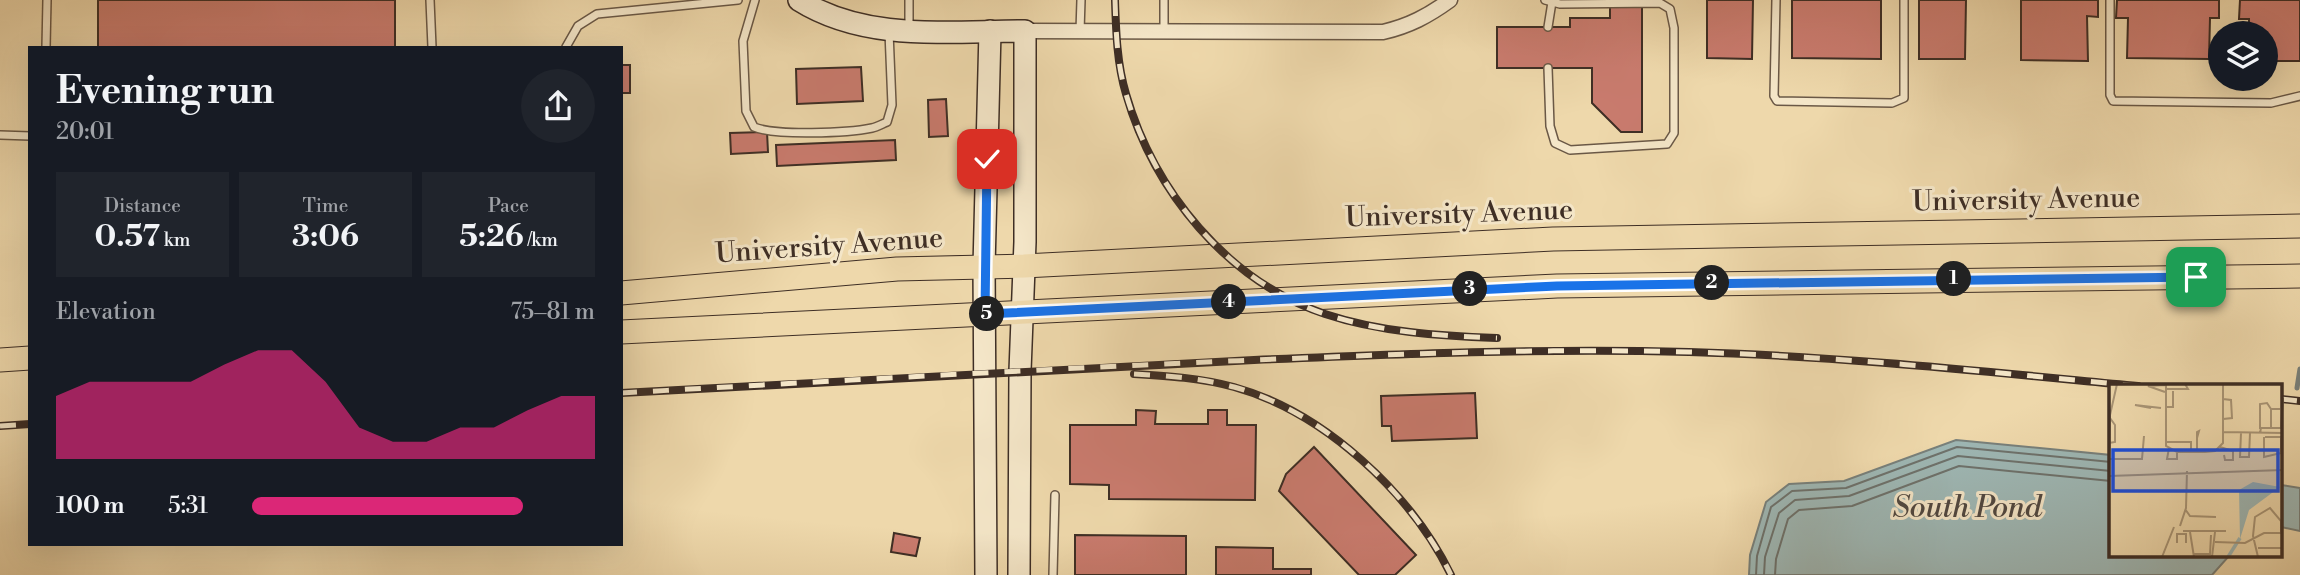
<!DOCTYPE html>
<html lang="en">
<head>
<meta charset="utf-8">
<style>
	:root { --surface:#171b24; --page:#20242c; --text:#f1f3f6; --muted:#9ea1a6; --accent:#db2777 }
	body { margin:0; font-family:"Libre Bodoni",serif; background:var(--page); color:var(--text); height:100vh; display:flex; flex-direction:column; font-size:26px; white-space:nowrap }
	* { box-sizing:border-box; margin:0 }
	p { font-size:23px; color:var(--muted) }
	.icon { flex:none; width:38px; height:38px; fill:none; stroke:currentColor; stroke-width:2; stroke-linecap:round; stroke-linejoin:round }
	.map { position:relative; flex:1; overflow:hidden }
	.sheet { position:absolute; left:28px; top:46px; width:595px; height:500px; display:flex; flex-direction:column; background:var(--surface); border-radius:0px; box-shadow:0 7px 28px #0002 }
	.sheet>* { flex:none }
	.fabs { position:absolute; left:2208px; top:21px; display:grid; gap:14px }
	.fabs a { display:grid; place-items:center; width:70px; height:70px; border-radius:50%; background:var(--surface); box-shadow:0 7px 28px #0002; font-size:35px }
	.pin { position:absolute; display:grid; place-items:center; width:60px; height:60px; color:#fff; margin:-30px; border-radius:14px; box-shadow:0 4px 10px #0006 }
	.km { position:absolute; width:35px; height:35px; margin:-18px; border-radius:50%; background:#222; color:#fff; font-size:19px; line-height:35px; text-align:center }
	.round { display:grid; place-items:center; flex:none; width:74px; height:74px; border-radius:37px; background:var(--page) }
	.overview { display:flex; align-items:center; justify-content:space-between; height:119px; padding:0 28px }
	h1 { font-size:38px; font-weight:700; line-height:52px }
	.figures { display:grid; grid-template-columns:repeat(3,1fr); gap:10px; height:119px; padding:7px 28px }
	.figures div { display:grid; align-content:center; border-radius:0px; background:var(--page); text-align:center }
	.figures b { font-size:30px; font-weight:700 }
	.figures small { font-size:19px; font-weight:400 }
	.figures p { font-size:19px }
	.chart { height:196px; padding:14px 28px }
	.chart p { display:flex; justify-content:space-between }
	.chart svg { width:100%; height:126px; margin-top:7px; fill:var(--accent); opacity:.7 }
	ul { padding:0 28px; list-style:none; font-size:23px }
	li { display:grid; grid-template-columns:112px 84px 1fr; align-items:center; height:52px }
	li i { height:18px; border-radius:9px; background:var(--accent) }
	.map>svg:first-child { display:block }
</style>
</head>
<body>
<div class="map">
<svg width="2300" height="575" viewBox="0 0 2300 575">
	<rect width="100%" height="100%" fill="#eed8ab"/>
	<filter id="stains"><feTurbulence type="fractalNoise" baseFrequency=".00286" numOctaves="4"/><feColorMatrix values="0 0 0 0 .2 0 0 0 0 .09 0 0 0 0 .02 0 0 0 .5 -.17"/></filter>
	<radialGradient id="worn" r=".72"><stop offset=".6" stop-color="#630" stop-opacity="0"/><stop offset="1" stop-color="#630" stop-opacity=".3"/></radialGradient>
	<g fill="#9eb7b4" stroke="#78807b" stroke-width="2">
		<polygon points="1956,440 2111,455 2111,556 2229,556 2212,575 1749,575 1750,555 1766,502 1789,484 1844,481"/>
		<polygon points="2281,485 2300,488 2300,531 2281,527"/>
	</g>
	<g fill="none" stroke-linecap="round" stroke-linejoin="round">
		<g stroke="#6e726c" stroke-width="2">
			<polyline points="1756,575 1757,556 1771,507 1792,491 1846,488 1957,447 2111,462"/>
			<polyline points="1764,575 1765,557 1779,513 1795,500 1849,496 1958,456 2111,471"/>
			<polyline points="1775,575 1776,559 1788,519 1799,510 1852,506 1959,466 2111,481"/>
		</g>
		<polyline stroke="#78807b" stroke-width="5" points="2297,388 2300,369"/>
	</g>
	<g fill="#c97b6e" stroke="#3e2e25" stroke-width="2">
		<rect x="98" y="0" width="297" height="47"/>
		<polygon points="1707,0 1753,0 1752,59 1707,58"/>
		<polygon points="1792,0 1881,0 1881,59 1792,58"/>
		<polygon points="1919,0 1966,0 1965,59 1919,59"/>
		<polygon points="2021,0 2098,0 2098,17 2087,16 2088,61 2021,60"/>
		<polygon points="2117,0 2219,0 2219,18 2210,18 2209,59 2127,58 2128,18 2116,18"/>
		<polygon points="2240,0 2300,0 2300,61 2266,61 2266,33 2249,33 2249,19 2239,19"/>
		<polygon points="1610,7 1642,7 1642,132 1621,132 1592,103 1592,68 1497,68 1497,27 1570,27 1570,18 1610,18"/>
		<rect x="621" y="65" width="9" height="28"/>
		<polygon points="861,67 863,101 797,104 796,69"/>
		<polygon points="946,99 948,136 929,137 928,100"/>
		<polygon points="767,132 768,152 731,154 730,133"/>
		<polygon points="895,140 896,160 777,166 776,145"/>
		<polygon points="1475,393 1477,438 1392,441 1391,426 1382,426 1381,396"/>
		<polygon points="1136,410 1156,411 1155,424 1208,424 1208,410 1227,410 1227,425 1256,425 1255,500 1109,499 1109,485 1070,484 1070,425 1136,425"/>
		<polygon points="1314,447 1416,555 1395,575 1359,575 1279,491 1286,474"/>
		<polygon points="894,533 920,538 916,556 891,552"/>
		<polygon points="1075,535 1186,536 1186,575 1075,575"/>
		<polygon points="1216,547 1273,548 1273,569 1311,569 1311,575 1216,575"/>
	</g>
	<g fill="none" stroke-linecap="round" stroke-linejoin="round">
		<defs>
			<g id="lane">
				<polyline points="430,0 432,47"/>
				<path d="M755 0 743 41 746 111 754 127C775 136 848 133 872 128 877 127 882 124 887 122L892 105 889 32"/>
				<polyline points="1545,0 1560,4 1660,3 1670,9 1674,28 1674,133 1667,144 1570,150 1555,143 1550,126 1548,68"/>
				<polyline points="1776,0 1774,96 1777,101 1892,103 1904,98 1904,0"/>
				<polyline points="2110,0 2110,95 2113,101 2271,103 2300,96"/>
				<polyline points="1548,27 1552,2"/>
				<polyline points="909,30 909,0"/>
				<polyline points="1080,31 1081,0"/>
				<polyline points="1164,31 1164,0"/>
				<polyline points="46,47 47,0"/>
				<polyline points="566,47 578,26 597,14 738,0"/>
				<polyline points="0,135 30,136"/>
				<polyline points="1053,575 1055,495"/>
			</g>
			<path id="street" d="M1025 31 1383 32C1409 26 1428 16 1450 0"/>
			<g id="secondary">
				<path d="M799 0C866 42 949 31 1025 31V242L1020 371 1019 575"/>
				<polyline points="986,575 984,267 990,31"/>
			</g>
			<g id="primary">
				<polyline points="621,293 897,269 1024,266 1553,239 2300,226"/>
				<polyline points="621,332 1557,286 2300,276"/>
				<polyline points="0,360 30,358"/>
			</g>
		</defs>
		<use href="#lane" stroke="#6a5846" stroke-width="10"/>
		<use href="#street" stroke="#6a5846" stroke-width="17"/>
		<use href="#secondary" stroke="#3e2e25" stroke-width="24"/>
		<use href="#primary" stroke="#3e2e25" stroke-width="25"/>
		<use href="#lane" stroke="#f4e6c8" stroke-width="7"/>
		<use href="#street" stroke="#f4e6c8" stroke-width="14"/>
		<use href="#secondary" stroke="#f4e6c8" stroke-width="21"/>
		<use href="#primary" stroke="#eed8ab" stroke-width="23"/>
		<defs>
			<g id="rail">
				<path d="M1115 0C1116 32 1117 64 1126 94 1154 191 1227 281 1325 314 1379 332 1440 336 1497 338"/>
				<path d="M1134 374C1168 376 1201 378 1234 387 1324 412 1411 493 1451 575"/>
				<path d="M621 393C832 381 1043 369 1254 360 1399 354 1544 348 1689 352 1839 356 1989 372 2138 386"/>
				<polyline points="2281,399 2300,401"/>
				<polyline points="0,426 30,424"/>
			</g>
		</defs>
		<use href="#rail" stroke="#3e2e25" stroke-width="8"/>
		<use href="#rail" stroke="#f4e6c8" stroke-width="5" stroke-dasharray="16" stroke-linecap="butt"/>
	</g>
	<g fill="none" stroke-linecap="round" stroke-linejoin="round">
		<defs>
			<polyline id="route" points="987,159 985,314 1557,286 2196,277"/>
		</defs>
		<use href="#route" stroke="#fff" stroke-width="14"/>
		<use href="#route" stroke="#1a73e8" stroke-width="9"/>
	</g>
	<g text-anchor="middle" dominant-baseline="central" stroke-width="6" stroke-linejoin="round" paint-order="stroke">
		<g font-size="28" fill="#3e2e25" stroke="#f4e6c8">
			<text transform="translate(2026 200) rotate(-1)">University Avenue</text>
			<text transform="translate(1459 214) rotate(-2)">University Avenue</text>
			<text transform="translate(829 246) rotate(-4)">University Avenue</text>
		</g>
		<g font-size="30" font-style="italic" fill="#514942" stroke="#f4e6c8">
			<text x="1967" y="508">South Pond</text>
		</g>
	</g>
	<g transform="translate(2109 384)">
		<rect width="173" height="173" fill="#eed8ab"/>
		<path d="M144 98 171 103 140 126 131 155 130 106Z" fill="#9eb7b4"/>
		<path fill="none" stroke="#9eb7b4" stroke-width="3.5" d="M119 173 131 154"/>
		<path fill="none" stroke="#a89475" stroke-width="2" d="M57 0V62L68 68H96L106 67 114 59V0M56 5H79L76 0M56 8 39 2 56 1M56 23H64V7M42 24 26 21 52 24M114 35 123 34 122 16 114 15M162 44V25H171M151 45V20L158 19 162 25M114 48 174 49M132 49 131 73H140L141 49M151 49 152 44H172L174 14M155 53V73L172 69M156 53H172V68M56 58H82V68M0 59 6 58V41L1 34M111 63 124 67V76H116L115 71M60 64 58 75H68V68M88 68V48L90 47 88 54M0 75H33L35 52M0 91 1 31 8 0M0 92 174 86M76 125 81 132 107 133M71 142 77 124 78 87M74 147H117M81 148 85 173M106 158 136 159 155 149H172M68 159V150H77V159M149 164H174M85 170H101L102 151M53 173 65 143M103 173 106 148M149 173 144 152 146 133 161 124 172 137V149"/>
		<path fill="#1d4ed8" fill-opacity="0.15" stroke="#1d4ed8" stroke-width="3.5" d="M4 66H169V107H4Z"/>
		<rect width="173" height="173" fill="none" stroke="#3e2e25" stroke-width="3.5"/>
	</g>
	<rect width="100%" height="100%" filter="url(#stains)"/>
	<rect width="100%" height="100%" fill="url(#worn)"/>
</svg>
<div class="fabs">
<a><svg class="icon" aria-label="layers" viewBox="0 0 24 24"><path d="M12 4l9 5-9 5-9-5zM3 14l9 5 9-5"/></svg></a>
</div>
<div class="pin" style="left:2196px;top:277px;background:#1e9e55"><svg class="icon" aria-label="arrive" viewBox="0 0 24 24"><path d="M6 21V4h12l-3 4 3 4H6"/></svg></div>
<div class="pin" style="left:987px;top:159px;background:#d93025"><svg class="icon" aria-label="check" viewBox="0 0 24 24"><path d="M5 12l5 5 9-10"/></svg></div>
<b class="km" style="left:1954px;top:279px">1</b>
<b class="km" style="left:1712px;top:283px">2</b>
<b class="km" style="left:1470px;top:289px">3</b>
<b class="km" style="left:1229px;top:302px">4</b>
<b class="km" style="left:987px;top:314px">5</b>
<section class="sheet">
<div class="overview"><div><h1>Evening run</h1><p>20:01</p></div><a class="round"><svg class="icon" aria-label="share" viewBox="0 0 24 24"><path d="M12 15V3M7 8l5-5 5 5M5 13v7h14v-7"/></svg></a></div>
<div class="figures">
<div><p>Distance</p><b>0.57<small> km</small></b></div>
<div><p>Time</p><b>3:06</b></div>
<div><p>Pace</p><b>5:26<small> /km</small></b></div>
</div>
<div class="chart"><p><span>Elevation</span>75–81 m</p>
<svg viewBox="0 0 160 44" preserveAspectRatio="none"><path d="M0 44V22L10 17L20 17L30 17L40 17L50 11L60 6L70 6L80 17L90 33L100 38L110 38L120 33L130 33L140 27L150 22L160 22V44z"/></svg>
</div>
<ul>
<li><b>100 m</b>5:31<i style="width:79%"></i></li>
</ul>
</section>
</div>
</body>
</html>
